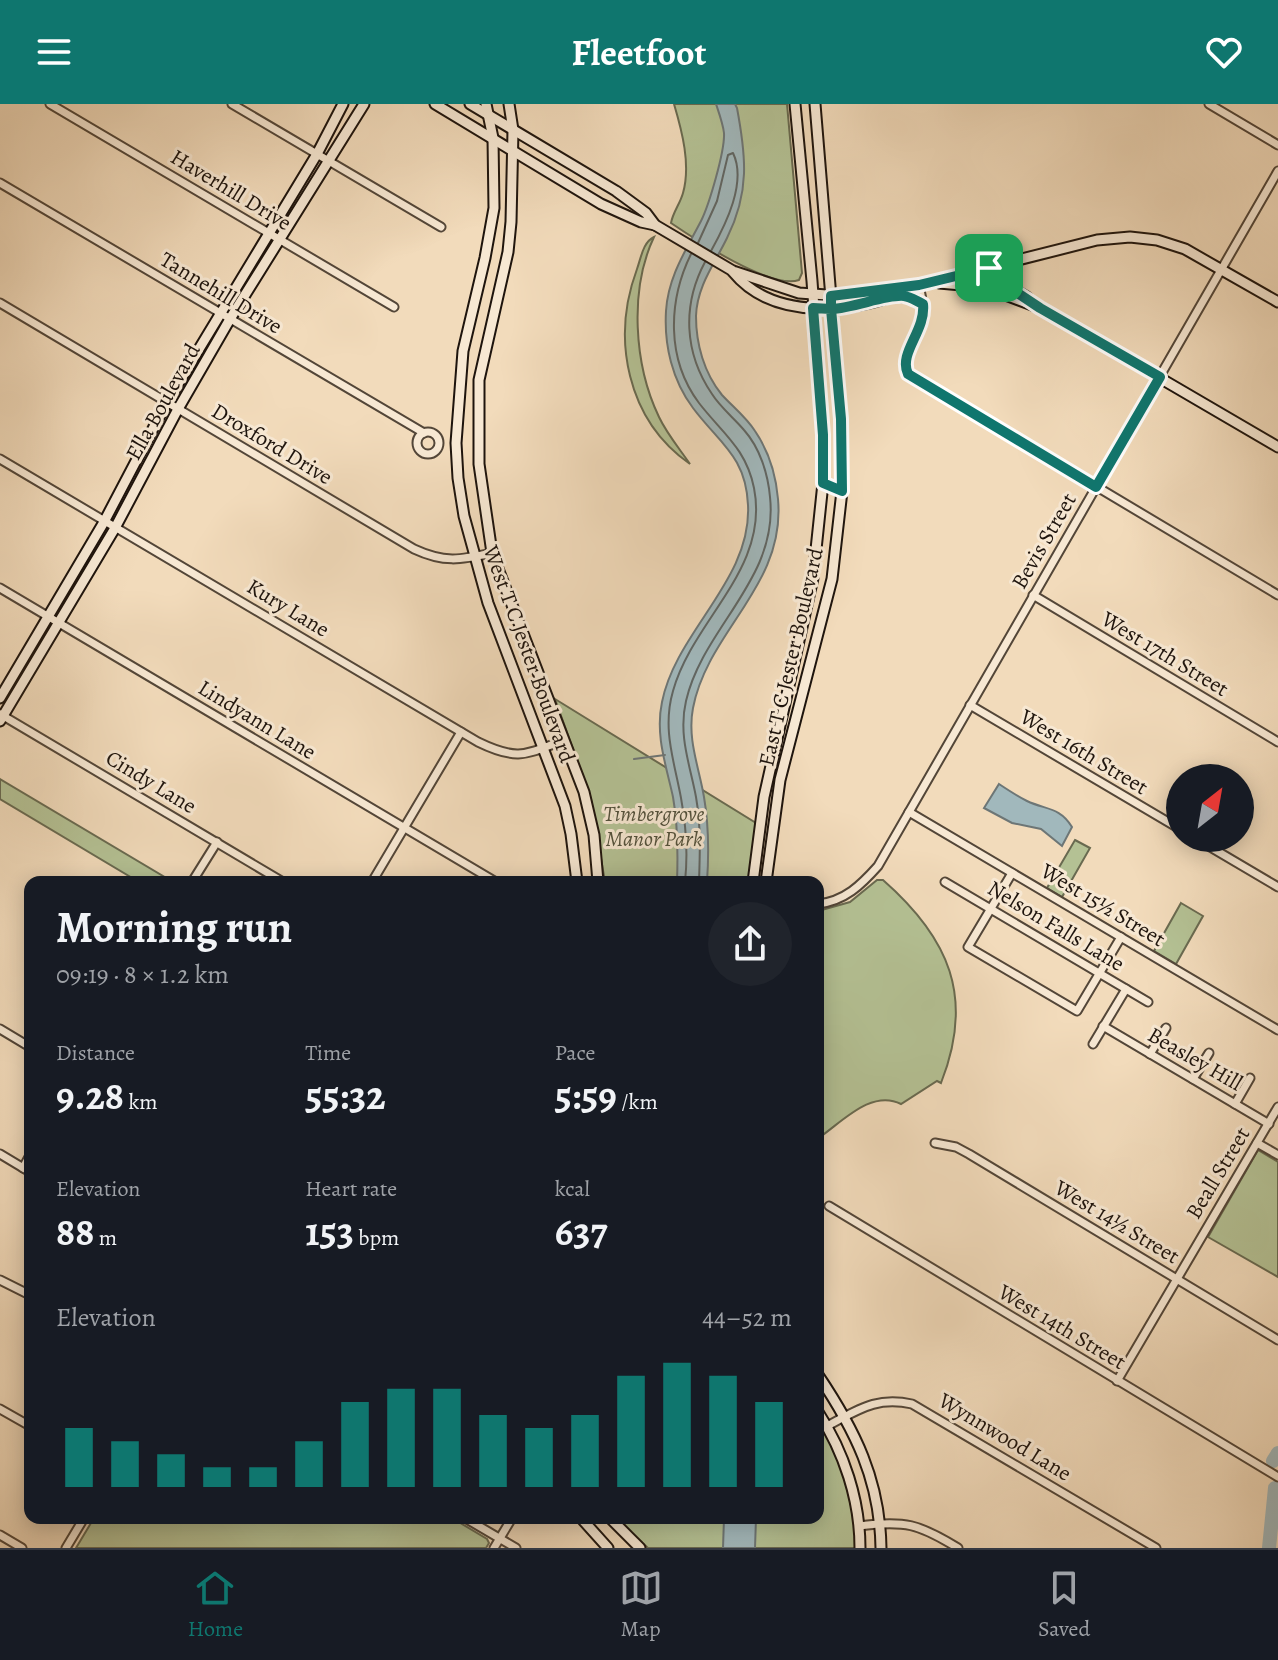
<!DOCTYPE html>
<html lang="en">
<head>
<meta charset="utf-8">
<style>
	:root { --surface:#171b24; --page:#20242c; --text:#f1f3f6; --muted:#9ea1a6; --line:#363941; --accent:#0f766e }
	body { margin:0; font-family:Alegreya,serif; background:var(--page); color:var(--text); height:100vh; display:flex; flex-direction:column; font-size:30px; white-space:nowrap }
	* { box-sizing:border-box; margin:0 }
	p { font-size:26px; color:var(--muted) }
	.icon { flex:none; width:44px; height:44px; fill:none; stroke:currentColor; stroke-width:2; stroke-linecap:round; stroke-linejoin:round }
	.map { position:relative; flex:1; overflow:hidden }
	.drawer { position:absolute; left:24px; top:772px; width:800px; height:648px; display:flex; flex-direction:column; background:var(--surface); border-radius:16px; box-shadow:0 4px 20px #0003 }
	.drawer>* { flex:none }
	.needle { width:52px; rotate:31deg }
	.tools { position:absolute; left:1166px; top:660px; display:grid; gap:16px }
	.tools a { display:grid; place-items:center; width:88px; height:88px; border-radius:50%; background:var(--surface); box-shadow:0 4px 20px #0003; font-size:40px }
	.pin { position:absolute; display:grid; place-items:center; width:68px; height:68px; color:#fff; margin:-34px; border-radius:16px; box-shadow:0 4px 12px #0006 }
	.round { display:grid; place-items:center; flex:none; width:84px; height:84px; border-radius:42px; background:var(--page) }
	.overview { display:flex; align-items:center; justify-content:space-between; height:136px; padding:0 32px }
	h1 { font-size:44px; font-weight:600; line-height:60px }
	.metrics { display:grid; grid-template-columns:repeat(3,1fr); gap:12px; height:136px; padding:8px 32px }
	.metrics div { display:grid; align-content:center }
	.metrics b { font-size:40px; font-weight:600 }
	.metrics small { font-size:22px; font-weight:400 }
	.metrics p { font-size:22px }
	.chart { height:224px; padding:16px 32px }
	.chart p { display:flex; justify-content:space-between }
	.chart svg { width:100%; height:144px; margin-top:8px; stroke:var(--accent); stroke-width:6 }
	header { display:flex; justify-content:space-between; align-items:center; height:104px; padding:0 32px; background:var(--accent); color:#fff; font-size:36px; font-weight:600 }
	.dock { display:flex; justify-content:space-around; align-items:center; height:112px; border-top:2px solid var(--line); background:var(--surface); font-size:22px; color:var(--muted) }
	.dock a { display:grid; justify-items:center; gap:4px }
	.dock .current { color:var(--accent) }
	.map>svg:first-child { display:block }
</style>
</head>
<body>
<header><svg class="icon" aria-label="menu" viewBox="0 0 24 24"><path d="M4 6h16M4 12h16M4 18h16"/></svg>Fleetfoot<svg class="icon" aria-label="heart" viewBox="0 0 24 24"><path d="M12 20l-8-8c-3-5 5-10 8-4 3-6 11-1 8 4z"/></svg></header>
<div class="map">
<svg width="1278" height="1444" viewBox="0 0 1278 1444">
	<rect width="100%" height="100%" fill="#f2dbbb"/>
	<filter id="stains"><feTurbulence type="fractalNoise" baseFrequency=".0025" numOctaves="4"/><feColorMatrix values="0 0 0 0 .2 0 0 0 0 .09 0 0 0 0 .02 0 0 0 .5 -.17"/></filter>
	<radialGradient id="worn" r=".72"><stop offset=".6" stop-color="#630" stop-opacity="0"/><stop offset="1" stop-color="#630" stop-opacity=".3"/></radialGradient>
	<g fill="#b4c194" stroke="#696a50" stroke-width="2">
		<path d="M674 0H787L802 169 799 176C772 186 696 136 671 119 673 108 680 100 683 89 691 61 682 27 674 0Z"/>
		<path d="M654 133C629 186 634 261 659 313 667 330 679 344 690 360 627 316 611 235 637 165 641 154 643 138 654 133Z"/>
		<polygon points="555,595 756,719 749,778 605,778 591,695"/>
		<polygon points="0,675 173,778 139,778 0,695"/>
		<polygon points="1075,736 1090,744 1062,793 1047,784"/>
		<path d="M877 776H883C949 834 975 893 941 979L937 977 901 1000C872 985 843 1017 820 1033L818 1032V807L850 798Z"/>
		<polygon points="1181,799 1203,812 1176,860 1154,847"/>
		<polygon points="1258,1046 1278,1058 1278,1173 1208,1133"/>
		<path d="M818 1315C842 1356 853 1397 857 1444H648L616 1414H818Z"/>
		<polygon points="94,1414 452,1414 487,1435 489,1439 486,1444 76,1444"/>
	</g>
	<g fill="#a1b8bc" stroke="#6d7676" stroke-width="2">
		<path d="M716 0H735L737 4C746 52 750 88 727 134 715 159 697 182 696 212 696 240 704 269 722 291 733 303 746 313 755 327 768 346 776 371 778 395 786 482 708 526 693 604 687 635 699 663 704 693 709 722 709 749 707 778H677C678 750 678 721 673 693 666 661 655 631 662 598 676 527 752 476 748 401 746 352 719 339 693 304 672 276 664 241 666 207 668 173 686 146 701 117 709 101 725 47 724 29 723 20 719 9 716 0Z"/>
		<path d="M999 680C1008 686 1017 692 1027 697 1046 706 1060 703 1072 723L1062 742 1041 725 1012 719 984 704Z"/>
		<polygon points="724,1414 756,1414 755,1444 723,1444"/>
	</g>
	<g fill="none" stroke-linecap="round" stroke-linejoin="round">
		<g stroke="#606664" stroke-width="2">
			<path d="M698 139 717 97 728 51 733 49C747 78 726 120 711 147"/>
			<path d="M685 778C688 750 686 721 681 694 674 656 662 625 673 587 693 515 770 465 754 384 746 344 722 329 699 299 666 255 668 197 691 150"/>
			<path d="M699 778C700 749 701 722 696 693 690 661 678 631 686 597 703 523 779 475 770 393 768 370 760 344 744 326 734 314 720 303 712 290 684 249 682 201 705 158"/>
		</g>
		<polyline stroke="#6d7676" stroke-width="2" points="634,655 665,651"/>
		<g stroke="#a1b8bc" stroke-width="14">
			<polyline points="1273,1357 1278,1349"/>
			<polyline points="1269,1444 1275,1384"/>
		</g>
		<defs>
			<g id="street">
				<polyline points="50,0 394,203"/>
				<polyline points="232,0 441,123"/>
				<polyline points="1209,0 1278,41"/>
				<polyline points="0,79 424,329"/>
				<path d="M919 181C921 192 925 204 923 214 920 234 899 250 908 270L1278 491"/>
				<path d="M0 199 414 445C444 459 460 456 492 449"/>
				<circle cx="428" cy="339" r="11"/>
				<path d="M0 355 478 638C517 657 525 651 564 636"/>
				<polyline points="0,484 496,778"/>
				<polyline points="1033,491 1278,638"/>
				<polyline points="970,601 1180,725"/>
				<polyline points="0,610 283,778"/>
				<polyline points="909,708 1278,926"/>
				<polyline points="1195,734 1278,783"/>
				<polyline points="1012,769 968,843 1077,907 1121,833"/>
				<polyline points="192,778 217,738"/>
				<polyline points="372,778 461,628"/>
				<polyline points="945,778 1148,898"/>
				<path d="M818 800C845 797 861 781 878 762L1278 67"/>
				<polyline points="1103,922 1269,1020"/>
				<polyline points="0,925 30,943"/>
				<polyline points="1093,940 1126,885"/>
				<polyline points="1150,950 1166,924"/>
				<polyline points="1193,975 1209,949"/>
				<polyline points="1235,1000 1250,974"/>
				<polyline points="935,1039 956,1043 969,1050 1278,1236"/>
				<polyline points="1257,1039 1278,1051"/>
				<polyline points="0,1050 30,1068"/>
				<polyline points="23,1064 30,1051"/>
				<polyline points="829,1102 1278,1373"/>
				<polyline points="0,1176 30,1191"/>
				<polyline points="1117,1277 1278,1003"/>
				<polyline points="0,1305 30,1322"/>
				<path d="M827 1322C858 1306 876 1292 912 1300L1156 1444"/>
				<polyline points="465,1414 516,1444"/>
				<path d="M859 1422C905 1416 919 1420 958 1444"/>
				<polyline points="0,1431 22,1444"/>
				<polyline points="66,1444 84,1414"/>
				<polyline points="494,1444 512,1414"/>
			</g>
			<g id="secondary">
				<polyline points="435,0 601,100 641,118 655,121"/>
				<polyline points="470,0 616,87 646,109 655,121 733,167 799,189 841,192 919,181 1097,136 1130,133 1157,136 1185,145 1278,198"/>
				<polyline points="486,0 493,34 494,104 485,154 463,247 456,339 458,374 464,412 488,499 565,702 571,730 577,778"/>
				<polyline points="509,0 513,26 511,118 508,148 479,276 479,360 492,449 584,688 594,731 598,778"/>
				<polyline points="989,164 995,174 1027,193"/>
				<path d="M733 168C774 218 855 209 909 186"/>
				<polyline points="939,179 984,183 1040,204 1278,343"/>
				<polyline points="897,192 911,194 923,200"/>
				<polyline points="0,594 104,418 167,298 317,50 343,0"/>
				<polyline points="0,617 115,424 178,305 230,215 364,0"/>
				<polyline points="753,778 764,693 813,474 823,379 823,331 812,177 795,0"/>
				<polyline points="766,778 780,676 832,475 842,387 841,315 815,0"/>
				<path d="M818 1271C855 1326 880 1376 881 1444"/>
				<path d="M818 1308C844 1348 860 1396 860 1444"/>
				<polyline points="581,1414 608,1444"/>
				<polyline points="610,1414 640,1444"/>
			</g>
		</defs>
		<use href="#street" stroke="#534638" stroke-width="11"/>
		<use href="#secondary" stroke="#1e140d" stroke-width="13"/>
		<use href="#street" stroke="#f7e8d3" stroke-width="7"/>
		<use href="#secondary" stroke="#f7e8d3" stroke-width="9"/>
	</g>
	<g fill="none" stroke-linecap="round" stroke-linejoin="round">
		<defs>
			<path id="route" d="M989 164 919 181 831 192V205L813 204 823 331V379L842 387 841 315 831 205C854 204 887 190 904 192 911 193 916 197 923 200 926 227 898 249 908 270L1096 383 1160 273 1040 204 995 174 989 164"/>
		</defs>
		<use href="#route" stroke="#fff" stroke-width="16"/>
		<use href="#route" stroke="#0f766e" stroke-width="10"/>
	</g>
	<g text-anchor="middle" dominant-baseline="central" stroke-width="6" stroke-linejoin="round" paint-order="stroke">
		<g font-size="22" fill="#1e140d" stroke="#f7e8d3">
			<text transform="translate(231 86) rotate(31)">Haverhill Drive</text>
			<text transform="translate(221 189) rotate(31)">Tannehill Drive</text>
			<text transform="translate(163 298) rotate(-61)">Ella Boulevard</text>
			<text transform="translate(272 340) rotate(31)">Droxford Drive</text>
			<text transform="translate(1044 437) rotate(-60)">Bevis Street</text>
			<text transform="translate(288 504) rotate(31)">Kury Lane</text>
			<text transform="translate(529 550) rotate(70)">West T C Jester Boulevard</text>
			<text transform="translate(1165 550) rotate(31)">West 17th Street</text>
			<text transform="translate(791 553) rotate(-77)">East T C Jester Boulevard</text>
			<text transform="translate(257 616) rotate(31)">Lindyann Lane</text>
			<text transform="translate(1084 648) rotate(31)">West 16th Street</text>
			<text transform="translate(151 678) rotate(31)">Cindy Lane</text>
			<text transform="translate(1103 801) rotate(31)">West 15½ Street</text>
			<text transform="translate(1056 822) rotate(31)">Nelson Falls Lane</text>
			<text transform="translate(1195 955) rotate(30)">Beasley Hill</text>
			<text transform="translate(1218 1069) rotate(-59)">Beall Street</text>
			<text transform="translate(1117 1118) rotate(31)">West 14½ Street</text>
			<text transform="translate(1062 1223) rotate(31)">West 14th Street</text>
			<text transform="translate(1005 1333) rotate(31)">Wynnwood Lane</text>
		</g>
		<g font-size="22" font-style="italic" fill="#52513c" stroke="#f7e8d3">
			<text x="654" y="710">Timbergrove<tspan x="654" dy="25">Manor Park</tspan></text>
		</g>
	</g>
	<rect width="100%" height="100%" filter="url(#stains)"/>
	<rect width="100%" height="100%" fill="url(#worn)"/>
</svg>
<div class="tools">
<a><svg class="needle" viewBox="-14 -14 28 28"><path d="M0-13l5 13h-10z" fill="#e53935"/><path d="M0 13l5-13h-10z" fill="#9ea1a6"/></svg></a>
</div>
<div class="pin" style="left:989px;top:164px;background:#1e9e55"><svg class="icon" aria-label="arrive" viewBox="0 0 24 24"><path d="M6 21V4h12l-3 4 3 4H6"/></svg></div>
<section class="drawer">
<div class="overview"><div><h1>Morning run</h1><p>09:19 · 8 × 1.2 km</p></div><a class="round"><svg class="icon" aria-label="share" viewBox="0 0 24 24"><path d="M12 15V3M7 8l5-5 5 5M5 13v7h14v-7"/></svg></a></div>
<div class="metrics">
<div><p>Distance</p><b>9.28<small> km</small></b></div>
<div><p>Time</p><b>55:32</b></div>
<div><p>Pace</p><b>5:59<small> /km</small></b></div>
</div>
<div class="metrics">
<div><p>Elevation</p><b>88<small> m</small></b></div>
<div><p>Heart rate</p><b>153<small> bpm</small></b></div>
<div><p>kcal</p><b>637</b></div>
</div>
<div class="chart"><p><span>Elevation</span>44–52 m</p>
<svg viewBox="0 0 160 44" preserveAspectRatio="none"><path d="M5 44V26M15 44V30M25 44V34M35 44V38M45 44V38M55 44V30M65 44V18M75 44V14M85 44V14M95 44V22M105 44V26M115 44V22M125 44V10M135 44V6M145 44V10M155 44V18"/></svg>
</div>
</section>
</div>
<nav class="dock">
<a class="current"><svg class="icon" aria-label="home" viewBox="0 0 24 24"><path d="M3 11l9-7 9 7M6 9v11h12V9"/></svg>Home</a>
<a><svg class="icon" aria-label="map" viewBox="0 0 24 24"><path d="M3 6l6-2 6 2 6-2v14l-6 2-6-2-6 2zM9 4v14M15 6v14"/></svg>Map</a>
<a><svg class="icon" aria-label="saved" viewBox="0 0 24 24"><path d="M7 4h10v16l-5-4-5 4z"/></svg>Saved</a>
</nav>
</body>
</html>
